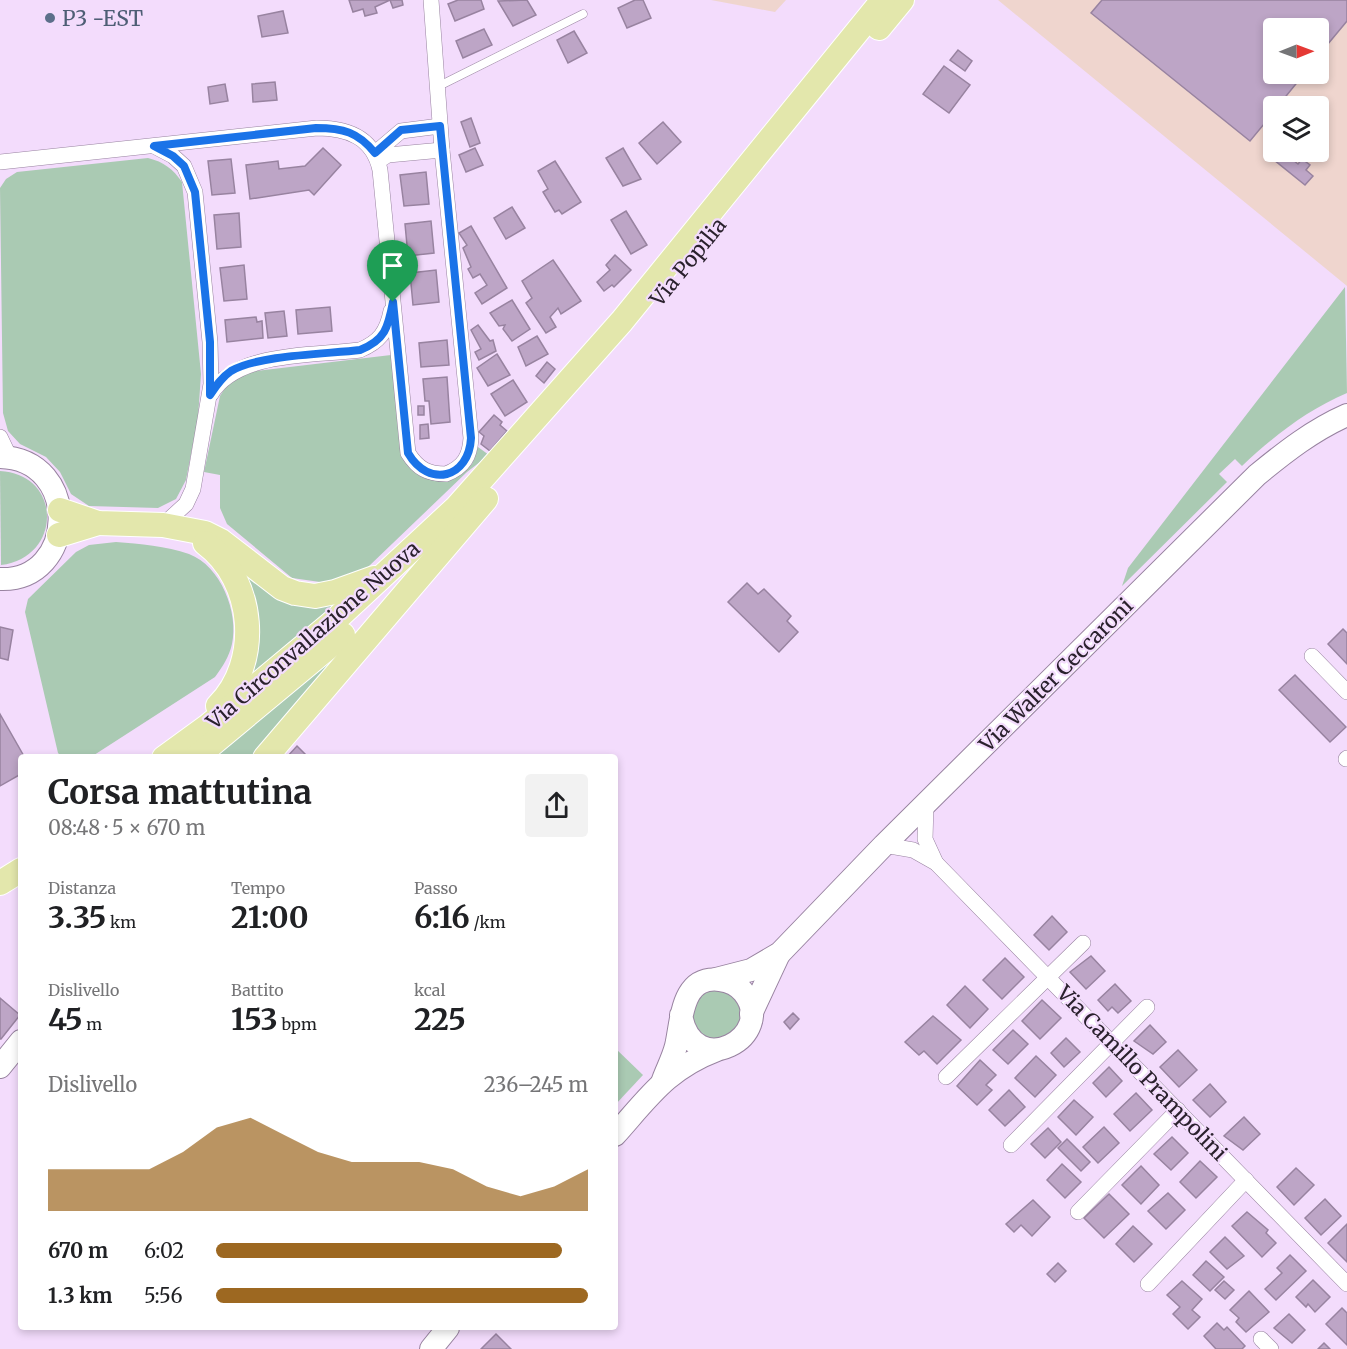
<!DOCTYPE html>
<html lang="it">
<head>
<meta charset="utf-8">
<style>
	:root { --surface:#fff; --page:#f2f2f2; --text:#202124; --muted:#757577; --accent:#9d6821 }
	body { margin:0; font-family:Merriweather,serif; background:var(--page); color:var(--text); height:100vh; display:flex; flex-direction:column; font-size:22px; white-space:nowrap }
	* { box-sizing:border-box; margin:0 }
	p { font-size:20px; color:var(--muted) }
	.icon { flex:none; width:33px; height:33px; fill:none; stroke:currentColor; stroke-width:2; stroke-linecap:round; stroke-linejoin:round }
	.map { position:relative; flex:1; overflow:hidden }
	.panel { position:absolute; left:18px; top:754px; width:600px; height:576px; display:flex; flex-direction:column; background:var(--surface); border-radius:6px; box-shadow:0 3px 9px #0003 }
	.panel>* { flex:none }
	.needle { width:39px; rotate:89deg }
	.controls { position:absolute; left:1263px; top:18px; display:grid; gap:12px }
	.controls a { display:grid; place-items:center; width:66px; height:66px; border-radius:6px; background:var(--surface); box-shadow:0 3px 9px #0003; font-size:30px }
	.pin { position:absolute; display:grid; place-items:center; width:51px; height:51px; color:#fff; margin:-62px -26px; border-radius:50% 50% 50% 0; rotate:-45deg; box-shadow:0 0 6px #0007 }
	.pin .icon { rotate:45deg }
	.round { display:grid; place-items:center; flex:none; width:63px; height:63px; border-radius:6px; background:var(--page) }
	.summary { display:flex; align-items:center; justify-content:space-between; height:102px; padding:0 30px }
	h1 { font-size:33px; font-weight:700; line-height:45px }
	.stats { display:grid; grid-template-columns:repeat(3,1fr); gap:9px; height:102px; padding:6px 30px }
	.stats div { display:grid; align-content:center }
	.stats b { font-size:30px; font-weight:700 }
	.stats small { font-size:16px; font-weight:400 }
	.stats p { font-size:16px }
	.chart { height:168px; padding:12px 30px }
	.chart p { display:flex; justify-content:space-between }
	.chart svg { width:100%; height:108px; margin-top:6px; fill:var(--accent); opacity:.7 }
	ul { padding:0 30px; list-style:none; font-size:20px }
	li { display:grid; grid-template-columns:96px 72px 1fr; align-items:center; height:45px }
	li i { height:15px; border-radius:8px; background:var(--accent) }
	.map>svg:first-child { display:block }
</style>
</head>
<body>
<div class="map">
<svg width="1347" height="1349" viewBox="0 0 1347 1349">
	<rect width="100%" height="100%" fill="#f3dcfc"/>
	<g fill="#efd5ce" fill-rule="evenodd">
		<polygon points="711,0 786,0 775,12"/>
		<path d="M998 0H1347V286ZM1274 28H1318V74H1274ZM1274 106H1318V152H1274Z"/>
	</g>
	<g fill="#aacab3">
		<path d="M148 158C164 162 173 169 182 182L201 374 198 418 186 480 176 499 158 508 89 506 71 494 60 472 46 457 20 444 8 431 3 413 0 188 6 179 17 172Z"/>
		<path d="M1345 287 1347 393C1307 410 1274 436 1242 466L1235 459 1219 474 1227 482 1122 586 1128 568Z"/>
		<polygon points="391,355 408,462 460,474 472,464 478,447 489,455 467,472 368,567 334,584 292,578 227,524 220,508 220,475 204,472 220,396 227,385 247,372"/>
		<path d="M0 471C62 474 63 557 1 565Z"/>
		<path d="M116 542C140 544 166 546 189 554 221 566 239 613 232 644 229 657 223 666 215 677L91 757H62L58 753 25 612 28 599 76 552 89 545Z"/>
		<polygon points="237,560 311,606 335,605 246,683"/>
		<polygon points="337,654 340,657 255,757 206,758"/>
		<circle cx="716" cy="1014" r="25"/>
		<polygon points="615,1048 643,1075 615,1105"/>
	</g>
	<g fill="#bda5c6" stroke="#9883a0" stroke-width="1.5">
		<polygon points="349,0 390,0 375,7 377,13 365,16 363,9 353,12"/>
		<polygon points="390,0 402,0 403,5 393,8"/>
		<polygon points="458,0 481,0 484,9 455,21 448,4"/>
		<polygon points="527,0 536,15 513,26 498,1"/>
		<polygon points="635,0 643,0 651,18 627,28 618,8"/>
		<polygon points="1102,0 1347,0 1347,21 1318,56 1318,28 1274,28 1274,74 1304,74 1278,106 1274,106 1274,112 1250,141 1091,13"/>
		<polygon points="283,11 288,33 262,37 258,16"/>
		<polygon points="484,29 492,45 463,58 456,41"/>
		<polygon points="574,31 587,53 568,63 557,40"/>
		<polygon points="958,50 972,61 965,71 950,60"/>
		<polygon points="944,66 970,85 949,113 923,94"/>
		<polygon points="275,82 277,100 253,102 252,84"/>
		<polygon points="225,84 228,101 210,104 208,87"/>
		<polygon points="471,118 480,143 470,147 461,122"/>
		<polygon points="663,122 681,142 657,164 639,143"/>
		<polygon points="323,148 341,165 314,195 309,190 250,199 246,165 278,161 279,169 305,166"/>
		<polygon points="475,148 483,165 466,172 459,155"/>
		<polygon points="623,148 641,179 623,186 606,158"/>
		<polygon points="1274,150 1283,152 1298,164 1302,159 1310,165 1306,170 1313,176 1305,185 1269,156"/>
		<polygon points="231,159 235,193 212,195 208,161"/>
		<polygon points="555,161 581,202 562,214 559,210 555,212 543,192 548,189 538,171"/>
		<polygon points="426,172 429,204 404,206 400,175"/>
		<polygon points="512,207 525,228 506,239 494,218"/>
		<polygon points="626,211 647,245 631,254 611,220"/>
		<polygon points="239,213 241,247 217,249 214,215"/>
		<polygon points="431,221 434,253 408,256 405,224"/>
		<polygon points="471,226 507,288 482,304 475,293 487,285 480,274 473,278 468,269 471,267 463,248 467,245 459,233"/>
		<polygon points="615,255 631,270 614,287 612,285 604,291 597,282 610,270 606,265"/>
		<polygon points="553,260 581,301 561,314 558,308 550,317 556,327 546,333 526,303 532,298 522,281"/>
		<polygon points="244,265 247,299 224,301 220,268"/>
		<polygon points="436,270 439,302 413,305 410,273"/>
		<polygon points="512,300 530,329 512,341 503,329 505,325 499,326 490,313"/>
		<polygon points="330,307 332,331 298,334 296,310"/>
		<polygon points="284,311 287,336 268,338 265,313"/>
		<polygon points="256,317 257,322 262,321 263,338 227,342 225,320"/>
		<polygon points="478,325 490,341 493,340 496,351 479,360 475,352 481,349 471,330"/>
		<polygon points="537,336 548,354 526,366 518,347"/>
		<polygon points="447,340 449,365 421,367 419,343"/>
		<polygon points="497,354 510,375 488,386 477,368"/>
		<polygon points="547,362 555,369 544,383 536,376"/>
		<polygon points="447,377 450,422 431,424 429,401 425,401 423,379"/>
		<polygon points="513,380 527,402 505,416 491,394"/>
		<rect x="418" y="406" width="6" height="9"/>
		<polygon points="494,415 502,422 500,425 507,431 490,451 481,444 484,436 479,432"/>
		<polygon points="428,424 429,438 420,439 420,425"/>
		<polygon points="747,583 758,594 764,589 791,616 787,621 798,632 779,652 728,602"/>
		<polygon points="0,627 13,630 8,660 0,658"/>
		<polygon points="1343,629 1347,633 1347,664 1328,644"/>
		<polygon points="1295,675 1346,727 1330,742 1279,690"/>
		<polygon points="0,714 25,758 21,758 21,774 0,786"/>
		<polygon points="297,746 309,758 286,758"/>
		<polygon points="1052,916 1067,932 1049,950 1034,935"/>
		<polygon points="1091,956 1105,971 1086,989 1070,972"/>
		<polygon points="1005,958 1024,977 1002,999 983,980"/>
		<polygon points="1115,984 1131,1001 1118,1013 1112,1007 1108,1011 1098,1000"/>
		<polygon points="965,986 988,1009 970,1028 947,1005"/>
		<polygon points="0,998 20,1015 1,1039 0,1039"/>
		<polygon points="1042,1000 1061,1018 1040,1039 1022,1021"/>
		<polygon points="793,1013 799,1019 790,1029 784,1022"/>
		<polygon points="933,1016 961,1040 937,1064 924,1051 919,1055 905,1042"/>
		<polygon points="1150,1025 1166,1042 1153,1054 1134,1041"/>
		<polygon points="1013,1030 1028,1044 1008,1064 993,1050"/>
		<polygon points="1066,1038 1080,1052 1064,1067 1051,1053"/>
		<polygon points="1178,1050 1197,1070 1179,1087 1160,1067"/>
		<polygon points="1036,1056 1056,1075 1035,1097 1015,1078"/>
		<polygon points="980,1060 996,1075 986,1085 992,1090 977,1105 957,1086"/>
		<polygon points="1109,1067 1122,1081 1106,1097 1093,1083"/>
		<polygon points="1210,1084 1226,1102 1210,1117 1193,1100"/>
		<polygon points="1009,1090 1025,1107 1005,1126 989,1110"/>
		<polygon points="1136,1093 1152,1110 1130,1131 1114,1114"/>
		<polygon points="1074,1100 1093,1117 1076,1135 1058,1117"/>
		<polygon points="1244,1117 1260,1134 1243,1150 1224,1136"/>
		<polygon points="1104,1127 1119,1143 1098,1163 1083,1147"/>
		<polygon points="1048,1128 1061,1142 1045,1158 1031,1144"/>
		<polygon points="1172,1137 1188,1153 1171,1170 1154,1154"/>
		<polygon points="1067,1139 1090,1162 1081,1171 1058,1148"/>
		<polygon points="1200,1161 1217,1177 1196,1198 1180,1182"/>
		<polygon points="1062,1164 1081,1182 1065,1198 1047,1180"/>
		<polygon points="1141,1166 1159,1185 1141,1204 1122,1185"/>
		<polygon points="1296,1168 1314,1185 1294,1205 1277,1187"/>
		<polygon points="1168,1193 1185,1210 1166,1229 1148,1211"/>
		<polygon points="1109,1194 1129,1214 1104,1238 1084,1218"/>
		<polygon points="1325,1199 1341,1216 1321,1235 1305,1218"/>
		<polygon points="1033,1200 1050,1217 1032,1236 1021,1225 1014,1232 1006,1224"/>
		<polygon points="1247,1212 1268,1230 1266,1233 1276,1243 1262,1257 1232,1226"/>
		<polygon points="1347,1224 1347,1262 1328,1243"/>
		<polygon points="1133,1226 1152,1244 1134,1262 1116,1244"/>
		<polygon points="1225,1237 1244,1256 1227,1269 1210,1252"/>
		<polygon points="1290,1255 1306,1271 1276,1300 1265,1289 1282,1273 1277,1268"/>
		<polygon points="1206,1261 1224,1277 1210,1291 1193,1275"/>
		<polygon points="1058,1263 1066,1271 1055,1282 1047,1274"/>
		<polygon points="1313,1280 1330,1297 1315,1312 1308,1304 1306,1307 1296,1297"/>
		<polygon points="1182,1281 1202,1299 1192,1310 1200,1317 1188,1329 1173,1314 1180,1307 1167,1295"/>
		<polygon points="1224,1281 1234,1290 1225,1299 1215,1290"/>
		<polygon points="1249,1291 1269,1312 1246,1332 1236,1322 1239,1318 1230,1310"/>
		<polygon points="1342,1308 1347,1313 1347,1345 1326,1324"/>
		<polygon points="1289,1314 1305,1330 1292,1343 1274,1328"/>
		<polygon points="1217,1323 1224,1330 1227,1327 1245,1346 1242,1349 1216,1349 1204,1336"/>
		<polygon points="496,1334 511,1349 481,1349"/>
		<polygon points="1324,1343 1330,1349 1318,1349"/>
	</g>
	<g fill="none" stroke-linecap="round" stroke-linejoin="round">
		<defs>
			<polyline id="lane" points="437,87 583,14"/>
			<g id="street">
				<polyline points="154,146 173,156 184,166 195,192 210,342 211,384 193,489 186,504 163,525"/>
				<polyline points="375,153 401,131 440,126"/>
				<polyline points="378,161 388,155 442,150"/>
				<path d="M0 162 317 128C347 128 373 137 380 170L408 453C418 469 428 474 446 474 464 467 470 456 471 438L442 150 431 0"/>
				<path d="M211 394C237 351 313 356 360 350 379 342 387 332 391 311"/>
				<polyline points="0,437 10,458"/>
				<polyline points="1312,656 1347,692"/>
				<polyline points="1346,759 1347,758"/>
				<polyline points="926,805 925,839 936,863"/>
				<polyline points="884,845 913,850 936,863 1347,1284"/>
				<polyline points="946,1077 1083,943"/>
				<polyline points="1011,1145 1147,1007"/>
				<polyline points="1078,1212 1178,1110"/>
				<polyline points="1148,1284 1246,1180"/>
				<polyline points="1261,1339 1271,1349"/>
			</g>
			<g id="secondary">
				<path d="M0 457C82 459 77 582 0 579"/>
				<path d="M716 979 751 970 780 953 884 845 1257 475C1285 452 1313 430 1347 415"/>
				<polyline points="751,1014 779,954"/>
				<polyline points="0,1067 21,1041"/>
				<path d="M663 1080C667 1069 673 1058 676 1046 682 1020 681 975 720 980 729 981 738 985 744 993 778 1036 693 1083 681 1015"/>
				<path d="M615 1135C649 1097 667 1069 717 1050"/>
				<polyline points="431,1349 448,1328"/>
			</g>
			<g id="primary">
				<polyline points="879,28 902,0"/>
				<polyline points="60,510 98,523 163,525 205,533 221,541 282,588 295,593 315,596 335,592 374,578"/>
				<polyline points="59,535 98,523"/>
				<path d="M205 543C255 580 262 662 218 706"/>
				<polyline points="164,758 208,726 332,623 457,507 622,321 883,0"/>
				<polyline points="195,758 343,635"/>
				<polyline points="265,758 486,499"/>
				<polyline points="0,883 21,870"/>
			</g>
		</defs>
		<use href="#lane" stroke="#9883a0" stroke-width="9"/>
		<use href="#street" stroke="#9883a0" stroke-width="16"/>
		<use href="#secondary" stroke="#9883a0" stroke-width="24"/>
		<use href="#primary" stroke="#fff" stroke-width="26"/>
		<use href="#lane" stroke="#fff" stroke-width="8"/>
		<use href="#street" stroke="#fff" stroke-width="15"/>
		<use href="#secondary" stroke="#fff" stroke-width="22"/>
		<use href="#primary" stroke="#e3e7ac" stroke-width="24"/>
	</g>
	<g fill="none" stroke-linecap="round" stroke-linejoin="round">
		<defs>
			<path id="route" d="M440 126 471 438C469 478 429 489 408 453L393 302C388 328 385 340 360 350 327 354 258 355 231 371 222 377 216 386 210 395V342L195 192 184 166 173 156 154 146 316 128C343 128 358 132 375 153L401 130Z"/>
		</defs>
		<use href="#route" stroke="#fff" stroke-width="12"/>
		<use href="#route" stroke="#1a73e8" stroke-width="8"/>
	</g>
	<circle fill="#5c6f8a" stroke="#f3dcfc" stroke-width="2" cx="50" cy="18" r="6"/>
	<g text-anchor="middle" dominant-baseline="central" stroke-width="4.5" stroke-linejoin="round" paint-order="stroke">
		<g font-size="21" fill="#4e5e75" stroke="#f3dcfc" text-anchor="start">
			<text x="62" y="18">P3 -EST</text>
		</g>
		<g font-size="21" fill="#2a212d" stroke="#f3dcfc">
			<text transform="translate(688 262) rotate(-51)">Via Popilia</text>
			<text transform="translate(313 635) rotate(-41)">Via Circonvallazione Nuova</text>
			<text transform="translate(1056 675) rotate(-45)">Via Walter Ceccaroni</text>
			<text transform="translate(1142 1073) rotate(46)">Via Camillo Prampolini</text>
		</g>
	</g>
</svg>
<div class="controls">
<a><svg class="needle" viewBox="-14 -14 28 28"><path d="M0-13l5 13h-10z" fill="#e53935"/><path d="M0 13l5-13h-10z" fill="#757577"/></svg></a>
<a><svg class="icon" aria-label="layers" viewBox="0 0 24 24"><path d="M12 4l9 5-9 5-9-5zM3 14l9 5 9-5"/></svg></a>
</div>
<div class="pin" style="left:393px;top:302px;background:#1e9e55"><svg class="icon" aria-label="arrive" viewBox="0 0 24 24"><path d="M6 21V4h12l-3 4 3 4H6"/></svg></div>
<section class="panel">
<div class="summary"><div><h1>Corsa mattutina</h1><p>08:48 · 5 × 670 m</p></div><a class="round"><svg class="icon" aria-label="share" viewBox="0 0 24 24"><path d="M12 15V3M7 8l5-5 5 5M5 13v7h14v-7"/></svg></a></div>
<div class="stats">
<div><p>Distanza</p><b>3.35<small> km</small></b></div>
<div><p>Tempo</p><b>21:00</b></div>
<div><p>Passo</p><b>6:16<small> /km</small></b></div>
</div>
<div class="stats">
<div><p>Dislivello</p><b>45<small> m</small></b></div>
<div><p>Battito</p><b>153<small> bpm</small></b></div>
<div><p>kcal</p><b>225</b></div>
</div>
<div class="chart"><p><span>Dislivello</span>236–245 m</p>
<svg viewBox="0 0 160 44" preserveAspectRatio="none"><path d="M0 44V27L10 27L20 27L30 27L40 20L50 10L60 6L70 13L80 20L90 24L100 24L110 24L120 27L130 34L140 38L150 34L160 27V44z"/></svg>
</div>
<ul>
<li><b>670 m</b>6:02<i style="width:93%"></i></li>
<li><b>1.3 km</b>5:56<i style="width:100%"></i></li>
</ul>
</section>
</div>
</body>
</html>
